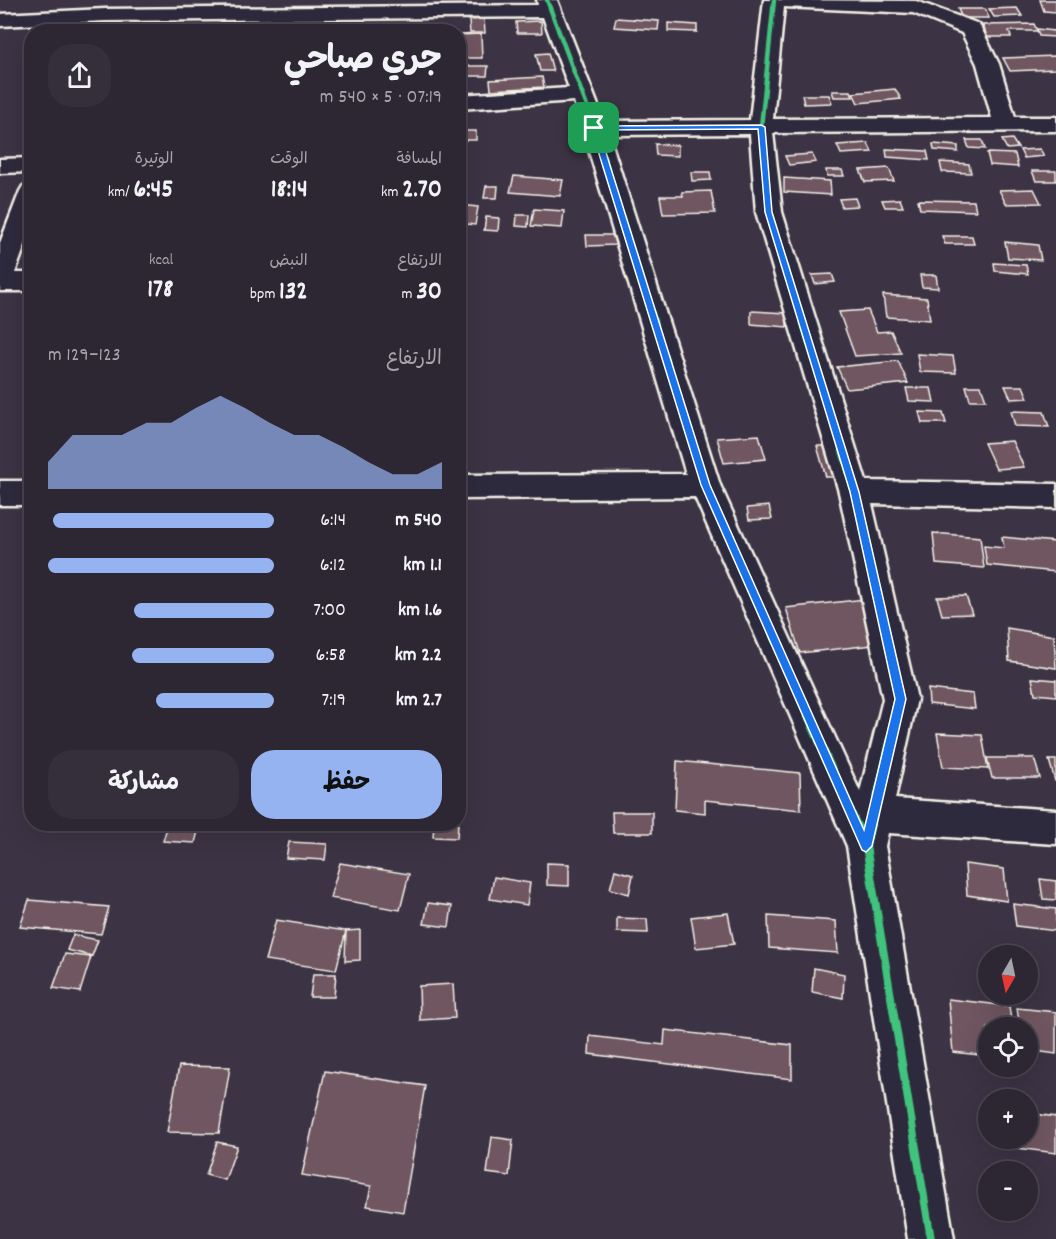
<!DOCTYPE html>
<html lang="ar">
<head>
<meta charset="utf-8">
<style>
	:root { --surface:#2d2633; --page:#352e3b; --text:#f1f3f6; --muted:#a7a5ac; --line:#48434e; --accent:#95b2f1 }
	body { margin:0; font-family:Dekko,"Playpen Sans Arabic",sans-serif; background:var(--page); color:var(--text); direction:rtl; height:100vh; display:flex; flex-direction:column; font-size:22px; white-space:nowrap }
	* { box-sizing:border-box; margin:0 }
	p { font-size:20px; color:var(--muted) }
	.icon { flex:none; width:33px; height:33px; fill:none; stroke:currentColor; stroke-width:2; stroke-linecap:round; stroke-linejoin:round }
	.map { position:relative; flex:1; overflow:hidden; direction:ltr }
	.details { position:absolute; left:24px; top:24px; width:442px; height:807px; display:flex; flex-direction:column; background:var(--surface); border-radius:24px; box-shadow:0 6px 24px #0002,0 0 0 2px var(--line); direction:rtl }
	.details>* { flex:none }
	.needle { width:39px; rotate:189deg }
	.tools { position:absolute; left:978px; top:945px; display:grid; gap:12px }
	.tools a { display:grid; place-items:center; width:60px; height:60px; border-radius:50%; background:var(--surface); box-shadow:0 6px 24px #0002,0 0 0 2px var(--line); font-size:30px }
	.pin { position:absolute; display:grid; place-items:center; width:51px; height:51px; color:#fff; margin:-26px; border-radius:12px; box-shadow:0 3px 9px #0006 }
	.round { display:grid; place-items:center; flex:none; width:63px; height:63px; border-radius:24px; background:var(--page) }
	.headline { display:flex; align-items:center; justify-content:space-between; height:102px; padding:0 24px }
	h1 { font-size:33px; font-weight:700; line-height:45px }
	.stats { display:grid; grid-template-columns:repeat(3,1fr); gap:9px; height:102px; padding:6px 24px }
	.stats div { display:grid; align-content:center }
	.stats b { font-size:26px; font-weight:700 }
	.stats small { font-size:16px; font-weight:400 }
	.stats p { font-size:16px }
	.chart { height:168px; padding:12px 24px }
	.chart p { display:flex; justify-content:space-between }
	.chart svg { width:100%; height:108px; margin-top:6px; fill:var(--accent); opacity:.7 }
	.action { display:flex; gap:12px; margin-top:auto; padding:12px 24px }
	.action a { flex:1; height:69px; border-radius:24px; background:var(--accent); color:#111; font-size:24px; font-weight:700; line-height:69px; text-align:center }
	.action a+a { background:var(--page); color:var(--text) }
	ul { padding:0 24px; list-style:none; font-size:20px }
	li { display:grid; grid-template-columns:96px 72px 1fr; align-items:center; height:45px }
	li i { height:15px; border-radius:8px; background:var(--accent) }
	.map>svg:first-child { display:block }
</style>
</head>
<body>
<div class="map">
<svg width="1056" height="1239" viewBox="0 0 1056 1239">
	<rect width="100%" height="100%" fill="#3c3344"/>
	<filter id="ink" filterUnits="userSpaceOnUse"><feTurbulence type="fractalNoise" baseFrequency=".0167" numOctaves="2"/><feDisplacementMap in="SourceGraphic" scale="12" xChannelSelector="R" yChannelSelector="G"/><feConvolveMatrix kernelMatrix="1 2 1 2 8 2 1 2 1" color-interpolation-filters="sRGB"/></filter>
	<g filter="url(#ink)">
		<g fill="#6f5760" stroke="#f4f1e8" stroke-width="1.5">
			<polygon points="1040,0 1056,0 1056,12 1044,11"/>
			<polygon points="1017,8 1022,16 994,17 989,9"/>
			<polygon points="958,9 985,9 989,18 962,18"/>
			<polygon points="616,18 659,21 658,30 614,27"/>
			<polygon points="484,19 485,33 470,33 469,20"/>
			<polygon points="541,21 542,33 517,33 516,22"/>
			<polygon points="668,23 697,25 697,32 668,31"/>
			<polygon points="310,24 338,25 336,32 308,32"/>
			<polygon points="1034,24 1037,31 1009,31 1011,37 987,37 983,25"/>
			<polygon points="364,26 397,28 396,32 362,32"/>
			<polygon points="1037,29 1054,31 1055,37 1039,36"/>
			<polygon points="481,34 482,58 459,58 459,35"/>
			<polygon points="548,53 553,71 540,71 536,54"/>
			<polygon points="1056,56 1056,69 1010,71 1003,58"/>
			<polygon points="459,66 488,66 487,76 459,76"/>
			<polygon points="542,77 544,87 491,90 490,80"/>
			<polygon points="895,89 901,99 858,103 853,93"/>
			<polygon points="832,91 851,91 853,97 834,97"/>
			<polygon points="802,95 829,95 832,103 804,104"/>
			<rect x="459" y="131" width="17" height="9"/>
			<polygon points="1012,139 1018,148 1007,149 1002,140"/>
			<polygon points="966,140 982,140 985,149 969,148"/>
			<polygon points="868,143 872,152 841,154 837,145"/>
			<polygon points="655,144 678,145 678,156 656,155"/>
			<polygon points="933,144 958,146 958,152 934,150"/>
			<polygon points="886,149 927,151 929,160 887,157"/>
			<polygon points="1040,149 1044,156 1024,158 1020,150"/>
			<polygon points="987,153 1015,154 1018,167 990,165"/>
			<polygon points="812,154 816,162 789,165 785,156"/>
			<polygon points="940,162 969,164 971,173 942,172"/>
			<polygon points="889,168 894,181 865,182 860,170"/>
			<polygon points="826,170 842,170 844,176 827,176"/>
			<polygon points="1032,171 1056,171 1056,181 1036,181"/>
			<polygon points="691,172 710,172 711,180 692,181"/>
			<polygon points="514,176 563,180 560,196 510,192"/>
			<polygon points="784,178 830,181 831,195 784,192"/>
			<polygon points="486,186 498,186 497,198 484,198"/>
			<polygon points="1034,189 1041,203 1006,204 999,190"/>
			<polygon points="711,191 715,213 663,214 660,196 683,196 682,192"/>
			<polygon points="855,198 858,206 842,207 839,199"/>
			<polygon points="900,199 903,207 885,207 882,200"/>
			<polygon points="918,200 974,201 976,211 920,209"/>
			<polygon points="459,205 478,207 475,225 459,223"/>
			<polygon points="534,209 564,211 562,228 531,226"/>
			<polygon points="517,215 529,215 528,227 516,226"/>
			<polygon points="486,217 499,218 498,231 484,230"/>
			<polygon points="586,235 615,235 616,245 587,246"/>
			<polygon points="942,236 972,236 974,244 945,244"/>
			<polygon points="1005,242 1038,245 1041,260 1008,258"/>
			<polygon points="994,263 1026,265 1028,274 995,271"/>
			<polygon points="832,274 835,282 815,284 812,275"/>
			<polygon points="920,275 936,275 938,288 922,287"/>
			<polygon points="883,295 927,298 930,320 886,317"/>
			<polygon points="868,310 877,332 891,331 901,353 855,356 839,312"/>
			<polygon points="751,311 787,313 787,327 751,324"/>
			<polygon points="917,354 953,356 956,373 920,372"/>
			<polygon points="898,361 908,383 847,389 837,367"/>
			<polygon points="966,386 981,386 986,400 970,400"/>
			<polygon points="1005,386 1023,386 1028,398 1011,399"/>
			<polygon points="906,388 931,388 934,402 909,401"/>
			<polygon points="1011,411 1044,412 1049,427 1015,426"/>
			<polygon points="919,412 943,413 946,423 922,423"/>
			<polygon points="759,435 766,459 724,463 717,438"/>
			<polygon points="1012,441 1024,467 996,469 984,443"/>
			<polygon points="817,446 833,446 842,477 826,477"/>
			<polygon points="769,506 772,519 749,520 747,508"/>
			<polygon points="933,533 980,537 984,568 936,564"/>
			<polygon points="1002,537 1056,542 1056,572 987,565 984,546 1004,548"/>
			<polygon points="966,596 972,614 942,615 937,597"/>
			<polygon points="865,599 882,644 800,653 786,608"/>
			<polygon points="1007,628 1054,636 1056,668 1009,661"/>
			<polygon points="1032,678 1056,680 1056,696 1035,694"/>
			<polygon points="928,689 973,694 975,709 929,704"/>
			<polygon points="937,733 982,735 988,769 943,767"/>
			<polygon points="987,758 1034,758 1040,778 992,778"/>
			<polygon points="1049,760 1056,760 1056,781 1055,781"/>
			<polygon points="677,761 800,773 801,810 705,800 705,813 675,810"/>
			<polygon points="612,812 652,812 652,833 613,833"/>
			<polygon points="168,824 241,824 240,830 199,827 195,843 163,841"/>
			<polygon points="434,824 458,824 457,838 433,837"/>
			<polygon points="289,842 327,844 325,860 286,858"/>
			<polygon points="340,863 409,874 400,910 330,898"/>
			<polygon points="547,863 569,864 569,886 547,885"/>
			<polygon points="965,864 1004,869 1007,901 967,895"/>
			<polygon points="615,870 633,875 629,894 610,889"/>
			<polygon points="494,877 530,883 527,905 490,899"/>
			<polygon points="1040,879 1056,881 1056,900 1043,899"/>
			<polygon points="29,900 109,907 101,934 20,927"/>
			<polygon points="428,903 452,906 449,927 424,924"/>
			<polygon points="1013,904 1056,909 1056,931 1016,926"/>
			<polygon points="728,913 734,944 696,948 691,917"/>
			<polygon points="768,916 836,921 838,953 769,948"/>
			<polygon points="617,918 647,919 648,933 617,932"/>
			<polygon points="276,920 346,931 336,970 265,960"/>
			<polygon points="360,930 360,960 345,961 346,931"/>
			<polygon points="73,935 98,940 92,956 67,950"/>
			<polygon points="65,954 91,957 80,992 53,988"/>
			<polygon points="814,968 844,974 843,998 812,992"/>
			<polygon points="313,974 336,974 334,997 310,997"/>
			<polygon points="453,984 455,1018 420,1020 419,986"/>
			<polygon points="948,999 1009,1006 1012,1028 988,1028 988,1056 953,1052"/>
			<polygon points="1017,1008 1056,1012 1056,1054 1028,1050 1028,1028 1020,1028"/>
			<polygon points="665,1030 792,1045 792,1079 589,1054 590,1036 664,1045"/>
			<polygon points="179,1066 230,1067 219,1133 167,1132"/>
			<polygon points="325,1071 425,1086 403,1212 367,1206 371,1186 302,1175"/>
			<polygon points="1028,1113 1056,1117 1056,1153 1002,1146 1002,1138 1028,1138"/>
			<polygon points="492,1137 513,1140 509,1176 487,1173"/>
			<polygon points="217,1142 237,1146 225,1180 206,1175"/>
		</g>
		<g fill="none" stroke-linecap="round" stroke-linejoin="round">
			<defs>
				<g id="minor">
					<path d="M537 0H557L604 121 750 120 764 0 916 1 979 24 999 64 1015 117H1056V131L773 133 782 212 866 481 1056 484V508L872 504 917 699 895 799 1056 810V844L888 833 885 846 954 1239H908L847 846 695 497 459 499V475L686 474 574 101 459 109V95L569 88 543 17 105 21 0 26V14L105 9 538 5ZM784 7 913 13 962 33 977 64 992 118 773 119ZM750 134 756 212 839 492 883 699 860 792 720 485 609 135Z"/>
					<polygon points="32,158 32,172 0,173 0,159"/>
					<polygon points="32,183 32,226 15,273 32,273 32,291 0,291 0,243 20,191 23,186"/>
					<rect x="0" y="481" width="32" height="24"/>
				</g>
			</defs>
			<use href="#minor" stroke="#f4f1e8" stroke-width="5"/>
			<use href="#minor" fill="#2f2a3d" fill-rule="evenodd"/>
			<defs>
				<g id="cycleway-far2">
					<polyline points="547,0 595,128 652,314"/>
					<polyline points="774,0 761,127 769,212 800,314"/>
				</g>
				<g id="cycleway-far1">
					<polyline points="652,312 705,485 809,718"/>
					<polyline points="799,312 854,492 900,699 896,718"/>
				</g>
				<g id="cycleway">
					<polyline points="808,716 866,846 931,1239"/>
					<polyline points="866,846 896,716"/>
				</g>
			</defs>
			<use href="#cycleway-far2" stroke="#2f2a3d" stroke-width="8"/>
			<use href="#cycleway-far1" stroke="#2f2a3d" stroke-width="9"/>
			<use href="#cycleway" stroke="#2f2a3d" stroke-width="11"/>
			<use href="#cycleway-far2" stroke="#40c37c" stroke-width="4.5"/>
			<use href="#cycleway-far1" stroke="#40c37c" stroke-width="5"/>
			<use href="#cycleway" stroke="#40c37c" stroke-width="8"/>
		</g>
	</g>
	<path fill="#1a73e8" stroke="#fff" stroke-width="1.5" fill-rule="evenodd" d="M761 125 765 127 772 212 859 492 906 699 872 846 866 852 862 850 701 485 591 128 594 126ZM758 129 765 212 850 492 895 699 864 830 710 485 599 130Z"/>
</svg>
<div class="tools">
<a><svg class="needle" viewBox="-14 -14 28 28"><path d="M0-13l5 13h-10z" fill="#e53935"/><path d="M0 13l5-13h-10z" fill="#a7a5ac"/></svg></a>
<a><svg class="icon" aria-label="locate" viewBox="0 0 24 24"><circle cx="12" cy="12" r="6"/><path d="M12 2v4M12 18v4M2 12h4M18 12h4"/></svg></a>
<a>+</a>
<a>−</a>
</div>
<div class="pin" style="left:594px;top:128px;background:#1e9e55"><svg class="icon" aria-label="arrive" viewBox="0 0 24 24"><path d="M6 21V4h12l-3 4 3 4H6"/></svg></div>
<section class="details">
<div class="headline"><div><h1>جري صباحي</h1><p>07:19 · 5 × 540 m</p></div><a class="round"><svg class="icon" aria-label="share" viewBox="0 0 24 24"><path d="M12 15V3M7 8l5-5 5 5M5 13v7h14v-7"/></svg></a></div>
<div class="stats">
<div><p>المسافة</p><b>2.70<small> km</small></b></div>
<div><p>الوقت</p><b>18:14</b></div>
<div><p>الوتيرة</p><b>6:45<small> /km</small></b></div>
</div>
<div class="stats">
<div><p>الارتفاع</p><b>30<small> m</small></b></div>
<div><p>النبض</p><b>132<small> bpm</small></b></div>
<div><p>kcal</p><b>178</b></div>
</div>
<div class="chart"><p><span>الارتفاع</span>123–129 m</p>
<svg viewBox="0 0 160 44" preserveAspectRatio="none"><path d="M0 44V33L10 22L20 22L30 22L40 17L50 17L60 11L70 6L80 11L90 17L100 22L110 22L120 27L130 33L140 38L150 38L160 33V44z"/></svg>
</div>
<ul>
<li><b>540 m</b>6:14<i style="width:98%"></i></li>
<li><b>1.1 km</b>6:12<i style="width:100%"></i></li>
<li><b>1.6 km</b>7:00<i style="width:62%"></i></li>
<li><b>2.2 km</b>6:58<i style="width:63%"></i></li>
<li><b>2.7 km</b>7:19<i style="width:52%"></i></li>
</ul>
<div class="action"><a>حفظ</a><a>مشاركة</a></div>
</section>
</div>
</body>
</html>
